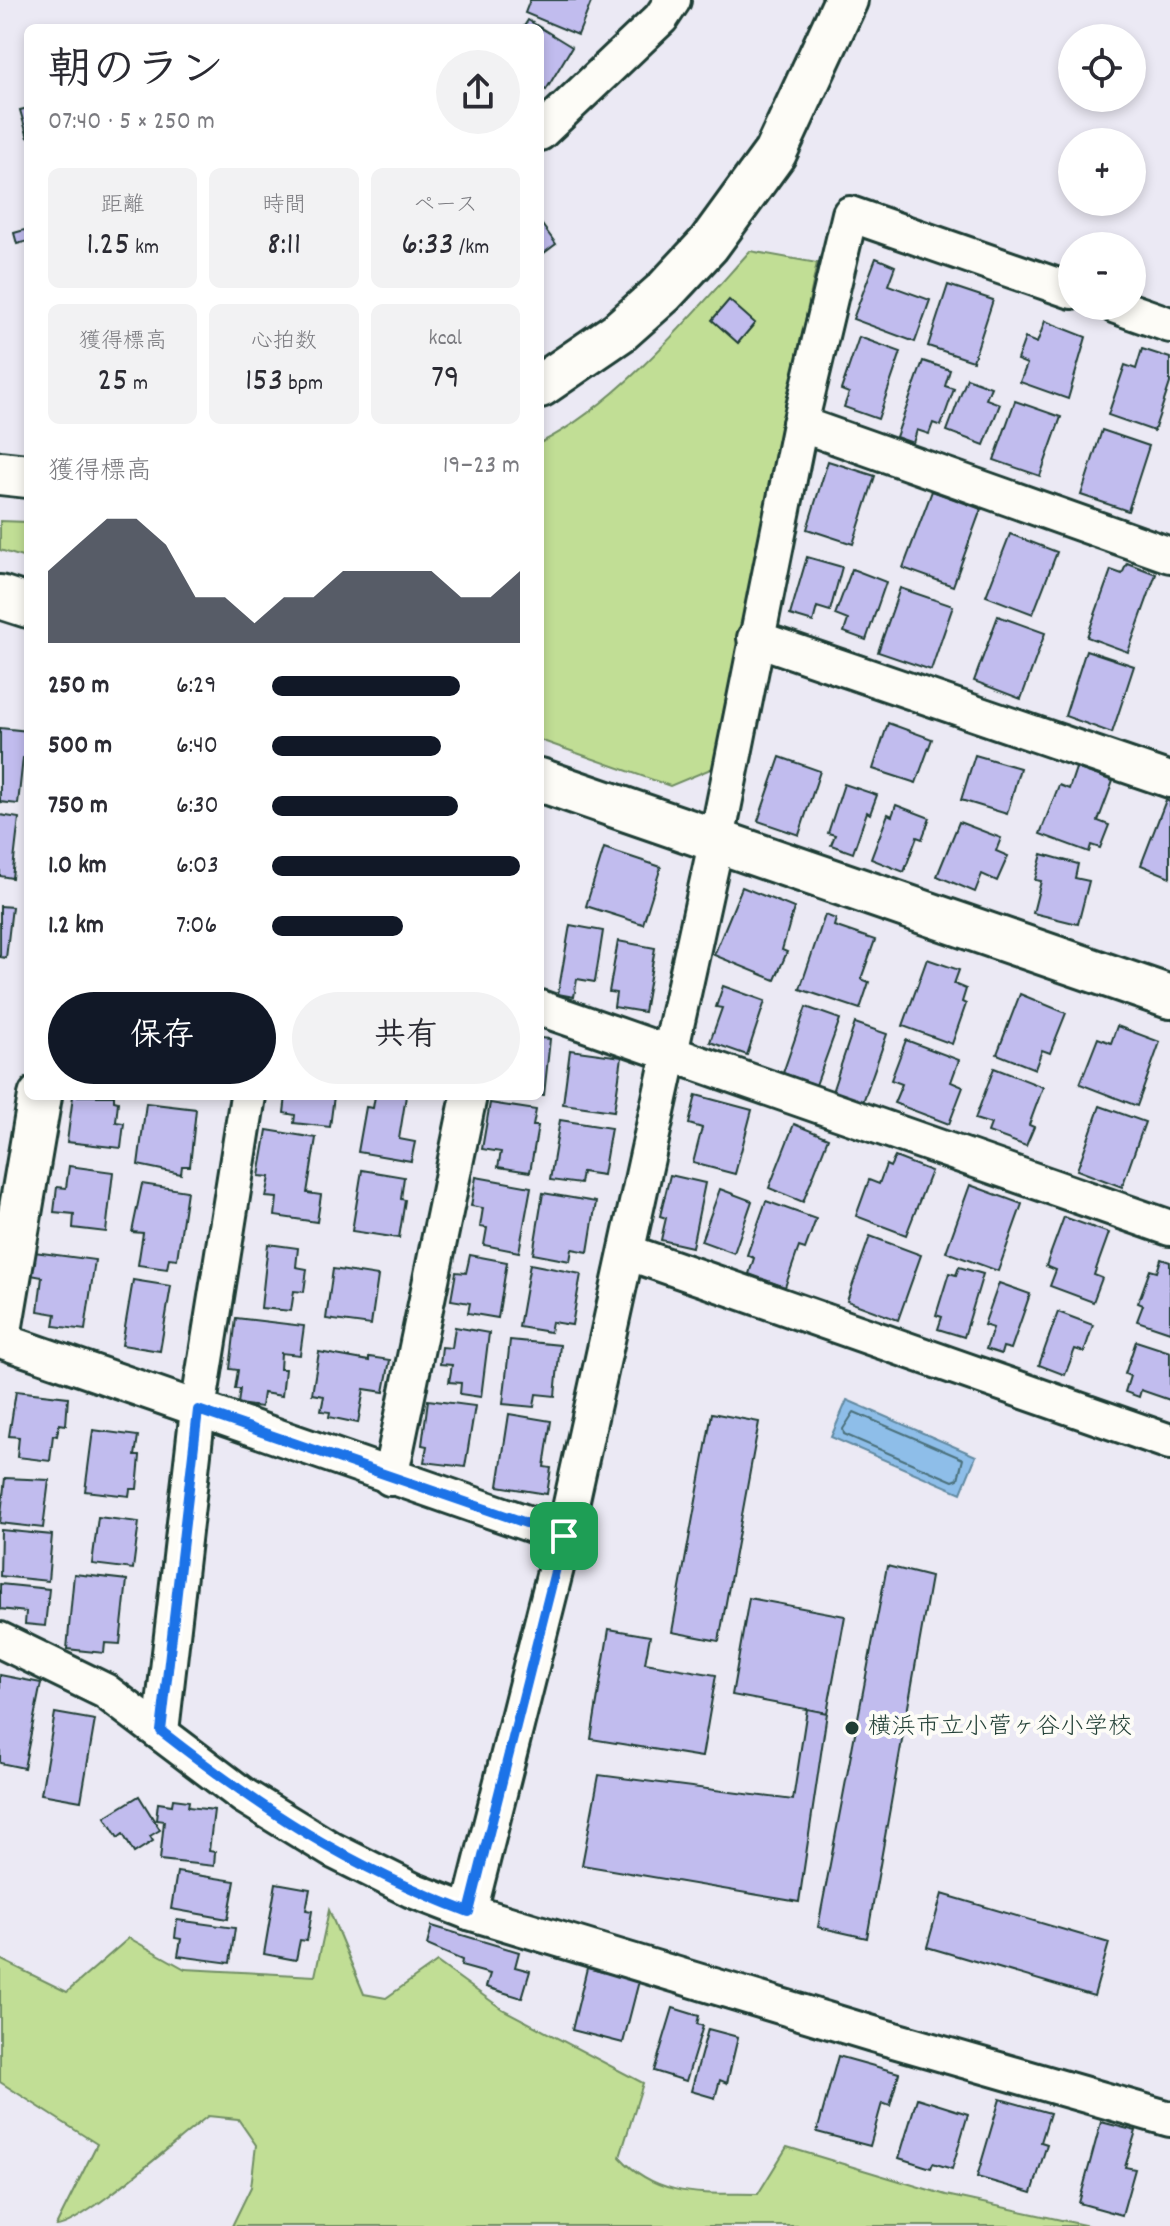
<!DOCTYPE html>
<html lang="ja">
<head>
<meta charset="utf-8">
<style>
	:root { --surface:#fff; --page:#f2f2f3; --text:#2b2b33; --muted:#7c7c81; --accent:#111827 }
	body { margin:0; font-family:Dekko,"Klee One",sans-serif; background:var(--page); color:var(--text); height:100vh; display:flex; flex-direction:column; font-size:30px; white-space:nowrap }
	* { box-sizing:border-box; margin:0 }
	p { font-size:26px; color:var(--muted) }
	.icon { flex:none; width:44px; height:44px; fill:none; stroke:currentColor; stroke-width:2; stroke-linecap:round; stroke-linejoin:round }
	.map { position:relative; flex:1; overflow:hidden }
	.side { position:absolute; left:24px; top:24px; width:520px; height:1076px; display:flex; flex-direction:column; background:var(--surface); border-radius:12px; box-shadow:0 4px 12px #0003 }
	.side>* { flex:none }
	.controls { position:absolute; left:1058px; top:24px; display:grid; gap:16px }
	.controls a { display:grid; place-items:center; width:88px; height:88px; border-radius:50%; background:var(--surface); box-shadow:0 4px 12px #0003; font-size:40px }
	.pin { position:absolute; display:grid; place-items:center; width:68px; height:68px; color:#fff; margin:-34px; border-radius:16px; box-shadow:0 4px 12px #0006 }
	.round { display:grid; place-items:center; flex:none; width:84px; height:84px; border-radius:42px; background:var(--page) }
	.head { display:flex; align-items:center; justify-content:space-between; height:136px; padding:0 24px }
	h1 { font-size:44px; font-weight:600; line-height:60px }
	.figures { display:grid; grid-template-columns:repeat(3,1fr); gap:12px; height:136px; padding:8px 24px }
	.figures div { display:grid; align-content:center; border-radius:12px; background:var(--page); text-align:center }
	.figures b { font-size:34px; font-weight:600 }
	.figures small { font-size:22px; font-weight:400 }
	.figures p { font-size:22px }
	.chart { height:224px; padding:16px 24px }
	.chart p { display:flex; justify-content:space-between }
	.chart svg { width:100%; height:144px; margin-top:8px; fill:var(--accent); opacity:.7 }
	.button { display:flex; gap:16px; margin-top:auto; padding:16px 24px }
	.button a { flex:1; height:92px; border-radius:48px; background:var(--accent); color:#fff; font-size:32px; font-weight:600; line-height:92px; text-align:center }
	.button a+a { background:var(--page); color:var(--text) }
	ul { padding:0 24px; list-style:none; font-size:26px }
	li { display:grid; grid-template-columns:128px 96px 1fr; align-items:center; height:60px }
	li i { height:20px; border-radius:10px; background:var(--accent) }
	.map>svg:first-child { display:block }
</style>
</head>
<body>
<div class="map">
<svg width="1170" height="2226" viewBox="0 0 1170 2226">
	<rect width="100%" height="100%" fill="#ebe9f4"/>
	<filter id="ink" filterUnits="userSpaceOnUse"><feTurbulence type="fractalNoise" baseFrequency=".0125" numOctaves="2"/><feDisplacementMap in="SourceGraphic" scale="16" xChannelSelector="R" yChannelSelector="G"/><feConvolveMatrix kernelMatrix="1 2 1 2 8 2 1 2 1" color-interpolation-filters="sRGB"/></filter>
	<g filter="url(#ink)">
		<g fill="#c1de95" stroke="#708e64" stroke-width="2">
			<path d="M750 251 817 263 713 768 670 786 540 740V443C618 404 692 315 750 251Z"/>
			<polygon points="0,521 28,522 28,559 0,550"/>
			<path d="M329 1910 364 1994 386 1998 437 1962 502 2009 643 2083 620 2157C658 2199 705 2193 758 2194L787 2147 946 2195 1089 2226H232L251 2187 256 2145 238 2119 208 2116C181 2136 81 2226 56 2226L97 2144 0 2082V1959L67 1992 129 1938 185 1969 315 1976Z"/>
		</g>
		<polygon fill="#8ebee9" stroke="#628aa1" stroke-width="2" points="847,1400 976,1456 961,1493 831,1437"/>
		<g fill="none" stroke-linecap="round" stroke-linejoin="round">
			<polygon stroke="#4b717c" stroke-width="2" points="854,1412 963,1459 958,1479 953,1481 844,1434 843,1429"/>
		</g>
		<g fill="#c1bcee" stroke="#1f3d34" stroke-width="2">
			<polygon points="530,0 592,0 578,35 525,13"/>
			<polygon points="528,20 572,47 546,90 540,86 540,28 523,28"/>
			<polygon points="28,108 28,138 20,110"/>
			<polygon points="540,222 556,244 540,256"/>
			<polygon points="28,229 28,241 17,244 14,233"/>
			<polygon points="876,258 895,266 888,285 930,300 915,342 853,319"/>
			<polygon points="948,285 993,300 973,361 928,346"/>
			<polygon points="729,300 755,323 738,343 712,320"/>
			<polygon points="1045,321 1086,337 1068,399 1020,382 1027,364 1017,360 1025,338 1037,343"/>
			<polygon points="859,337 901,352 878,419 844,407 849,393 841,390"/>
			<polygon points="1142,349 1170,358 1170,383 1154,431 1108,415 1125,365 1136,369"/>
			<polygon points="923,361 950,370 945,386 954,389 941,426 933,423 929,434 917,430 913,443 896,437"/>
			<polygon points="967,378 991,387 986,399 1000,404 984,445 947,431"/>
			<polygon points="1015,401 1061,417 1040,476 994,460"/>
			<polygon points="1102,430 1149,446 1128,511 1081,495"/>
			<polygon points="828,461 875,476 853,544 807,529"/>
			<polygon points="932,491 981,509 953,586 903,568"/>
			<polygon points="1010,534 1057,552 1033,614 986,596"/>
			<polygon points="807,557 842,567 830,611 817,607 813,622 790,615"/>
			<polygon points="1127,563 1156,574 1128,652 1087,637 1111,570 1122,574"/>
			<polygon points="852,569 886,582 866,640 844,632 848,620 835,615"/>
			<polygon points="900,588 953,606 931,670 878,652"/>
			<polygon points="998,616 1045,633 1021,699 974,681"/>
			<polygon points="1086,650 1134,666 1112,733 1065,716"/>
			<polygon points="888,723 932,739 916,783 873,769"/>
			<polygon points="0,728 28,731 28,758 23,758 18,804 0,802"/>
			<polygon points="975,755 1020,768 1007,814 961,800"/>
			<polygon points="780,757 820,771 799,835 758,821"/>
			<polygon points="1076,768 1113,781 1098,821 1109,825 1100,848 1091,845 1089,852 1040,834 1059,785 1069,789"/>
			<polygon points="844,784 877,795 870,814 867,812 853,853 831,845 835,835 828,833"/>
			<polygon points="1166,800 1170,802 1170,877 1141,865"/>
			<polygon points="896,805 930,818 922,839 917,837 904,872 871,859 888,814 892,816"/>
			<polygon points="0,815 19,818 12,878 0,876"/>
			<polygon points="959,822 1001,838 996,851 1008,856 997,881 982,874 975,892 937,876"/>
			<polygon points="604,848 661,867 643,924 586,906"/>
			<polygon points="1042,854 1078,864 1075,878 1089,881 1078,924 1033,913 1041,881 1035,880"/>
			<polygon points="742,887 794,908 782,950 787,952 775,980 714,955"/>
			<polygon points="0,906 12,907 6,958 0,957"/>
			<polygon points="825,915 836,919 834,926 875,940 861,979 869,982 860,1009 800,989"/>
			<polygon points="570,925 603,931 595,982 577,979 574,997 558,994"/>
			<polygon points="618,941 655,948 644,1012 614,1007 616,993 609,992"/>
			<polygon points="927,959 959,970 954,984 966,989 962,1002 966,1004 952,1044 903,1026"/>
			<polygon points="723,986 765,1001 747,1055 710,1042 722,1008 716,1007"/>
			<polygon points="1020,994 1066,1013 1050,1053 1042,1050 1035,1069 997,1054"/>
			<polygon points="806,1007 840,1019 816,1085 783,1073"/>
			<polygon points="855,1023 887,1034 863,1102 832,1092"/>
			<polygon points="1117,1026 1160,1042 1137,1106 1080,1084 1098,1038 1111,1043"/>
			<polygon points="540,1038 550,1039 544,1095 540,1095"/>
			<polygon points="906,1040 959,1060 951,1082 963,1087 949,1124 894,1103 902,1084 891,1080"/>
			<polygon points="570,1050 622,1057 614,1111 563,1104"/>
			<polygon points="994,1068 1043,1087 1029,1125 1034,1127 1026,1146 988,1132 991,1124 975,1119"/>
			<polygon points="696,1095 752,1110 735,1174 693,1163 702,1128 689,1124"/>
			<polygon points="73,1096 114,1096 114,1101 118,1102 116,1122 124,1123 121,1148 67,1142"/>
			<polygon points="286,1096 334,1096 330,1127 294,1123 295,1115 284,1113"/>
			<polygon points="375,1096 406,1096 399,1139 415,1142 411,1161 358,1152 366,1107 373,1108"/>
			<polygon points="146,1103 196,1109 190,1166 182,1166 181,1174 138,1165"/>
			<polygon points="490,1103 536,1110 533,1126 538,1126 530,1172 498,1167 501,1152 482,1149"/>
			<polygon points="1100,1106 1145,1122 1122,1187 1077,1170"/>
			<polygon points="560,1120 611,1128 603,1175 582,1172 580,1184 550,1180"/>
			<polygon points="794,1124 828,1138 803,1202 769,1188"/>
			<polygon points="267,1130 316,1138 307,1193 321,1195 317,1222 275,1216 277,1198 266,1197 270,1177 259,1176"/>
			<polygon points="895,1157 931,1171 906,1235 856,1216 869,1180 879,1184 886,1165 890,1167"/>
			<polygon points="69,1166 113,1172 106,1232 73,1228 74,1214 54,1212 57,1187 66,1188"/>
			<polygon points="362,1170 404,1177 401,1199 405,1200 399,1238 352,1231"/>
			<polygon points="670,1175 705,1183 692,1247 661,1240 666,1218 660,1216"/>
			<polygon points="476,1177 531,1187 519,1252 484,1245 487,1228 480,1227 483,1208 471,1206"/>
			<polygon points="142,1184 187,1191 177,1259 169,1258 167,1269 138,1265 143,1233 132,1232"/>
			<polygon points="970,1185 1022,1204 998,1271 946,1252"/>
			<polygon points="720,1189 752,1201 734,1253 701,1241"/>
			<polygon points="543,1193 596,1202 588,1252 572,1249 570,1261 533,1254"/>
			<polygon points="766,1201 816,1219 805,1249 799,1247 785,1287 749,1274 754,1258 747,1255"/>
			<polygon points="1064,1217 1109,1233 1094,1275 1102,1278 1093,1302 1050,1286 1056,1270 1046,1266"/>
			<polygon points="870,1236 921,1255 898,1320 847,1301"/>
			<polygon points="268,1244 298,1248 296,1267 307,1269 304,1292 294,1291 291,1311 261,1308"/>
			<polygon points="34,1252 95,1260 85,1330 54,1326 56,1314 38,1311 42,1277 31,1275"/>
			<polygon points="470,1255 507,1262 498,1318 468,1313 470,1303 451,1300 456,1272 466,1273"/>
			<polygon points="1161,1259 1170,1262 1170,1332 1137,1321 1143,1305 1138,1303 1150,1270 1157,1272"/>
			<polygon points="530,1264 581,1274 572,1325 552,1322 550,1332 519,1327"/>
			<polygon points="959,1267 983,1274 964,1337 938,1329 942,1317 936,1315 949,1273 956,1275"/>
			<polygon points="333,1269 378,1276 371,1325 326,1319"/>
			<polygon points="133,1280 171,1286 160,1351 122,1345"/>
			<polygon points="999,1283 1030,1294 1011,1349 1003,1347 1001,1354 986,1349 993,1328 984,1325"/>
			<polygon points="1058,1312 1093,1325 1084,1352 1075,1349 1065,1375 1039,1365"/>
			<polygon points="236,1318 304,1326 300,1355 281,1353 280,1369 285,1369 282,1396 263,1393 261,1407 238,1404 240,1389 235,1389 238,1370 230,1369"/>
			<polygon points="455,1327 489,1333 481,1397 460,1394 461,1383 449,1382 452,1365 440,1364 442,1347 452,1348"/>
			<polygon points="510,1340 560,1345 555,1396 536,1394 534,1407 503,1404"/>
			<polygon points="1136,1341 1170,1352 1170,1400 1141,1390 1139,1397 1125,1392 1130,1376 1125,1374"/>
			<polygon points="319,1352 369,1361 369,1357 390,1360 384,1392 364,1389 358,1423 329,1417 330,1412 321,1411 324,1396 312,1394"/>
			<polygon points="16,1391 68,1397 66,1425 59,1424 57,1436 53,1435 50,1461 17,1457 19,1437 9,1436"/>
			<polygon points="428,1400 475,1406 465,1467 424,1462 427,1446 422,1445"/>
			<polygon points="712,1413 759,1422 719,1641 672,1632"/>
			<polygon points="509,1414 551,1421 544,1467 551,1468 547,1494 498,1486"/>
			<polygon points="93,1430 138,1436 135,1456 140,1456 137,1489 130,1489 129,1496 85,1491"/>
			<polygon points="5,1478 49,1480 43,1528 0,1523"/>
			<polygon points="98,1517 139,1522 133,1569 92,1564"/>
			<polygon points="1,1530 52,1535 48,1581 0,1576"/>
			<polygon points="887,1566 931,1577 867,1938 818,1927"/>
			<polygon points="74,1574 127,1580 120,1644 105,1643 104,1653 67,1649"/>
			<polygon points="0,1584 49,1589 45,1626 25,1624 26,1612 0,1609"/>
			<polygon points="749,1598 845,1616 827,1713 732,1695"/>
			<polygon points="609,1629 650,1636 645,1663 716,1675 702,1757 591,1739"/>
			<polygon points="0,1675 41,1683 24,1768 0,1763"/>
			<polygon points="807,1709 827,1713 799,1902 582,1865 599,1775 793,1800"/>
			<polygon points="55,1713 95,1720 81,1801 41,1794"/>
			<polygon points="139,1796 160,1830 150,1836 153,1841 134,1853 123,1834 118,1838 105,1817"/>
			<polygon points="173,1799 189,1801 188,1807 214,1810 209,1851 215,1852 214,1866 160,1860 164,1821 156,1820 158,1803 172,1805"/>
			<polygon points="177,1872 235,1881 228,1919 171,1909"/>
			<polygon points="276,1883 310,1889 306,1910 312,1911 307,1941 300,1940 296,1960 264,1954"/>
			<polygon points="942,1894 1109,1943 1094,1996 927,1947"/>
			<polygon points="177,1920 235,1928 230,1963 178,1956 181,1939 175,1938"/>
			<polygon points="432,1926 519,1952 515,1967 530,1971 522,1998 486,1987 490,1974 461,1966 462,1960 427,1945"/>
			<polygon points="587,1968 639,1981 623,2043 572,2030"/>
			<polygon points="673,2008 699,2016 697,2024 703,2026 686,2081 654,2071"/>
			<polygon points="708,2029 738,2037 727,2083 720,2080 715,2098 691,2091"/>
			<polygon points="838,2056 899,2073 890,2106 882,2103 870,2146 817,2132"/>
			<polygon points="917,2098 968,2114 952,2169 933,2163 931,2168 899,2158"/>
			<polygon points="1000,2099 1050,2113 1041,2142 1047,2144 1032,2193 977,2177"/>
			<polygon points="1101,2122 1136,2131 1125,2167 1135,2169 1122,2215 1079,2203"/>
		</g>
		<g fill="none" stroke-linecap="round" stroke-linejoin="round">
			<defs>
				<g id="minor">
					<polyline points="540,133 661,18 673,0"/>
					<polyline points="1116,306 1170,325"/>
					<polyline points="800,424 1170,555"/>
					<polyline points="755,638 1170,780"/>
					<polyline points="540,1008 1170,1228"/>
					<polyline points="627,1252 1170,1442"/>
					<polyline points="0,1340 564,1536"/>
					<polyline points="390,1478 469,1096"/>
					<polyline points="0,1640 105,1691 244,1796 332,1850 412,1890 469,1912 873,2034 1170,2119"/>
					<polyline points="161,1731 198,1410 248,1096"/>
					<polyline points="469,1912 564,1536 717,839 800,424 850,214 1072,291"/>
				</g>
				<g id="tertiary">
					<polyline points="540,386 619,332 664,292 708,245 775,153 846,0"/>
					<polyline points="0,473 28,476"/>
					<polyline points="0,597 28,606"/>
					<polyline points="540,780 1170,997"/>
					<polyline points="0,1331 40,1096"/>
				</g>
			</defs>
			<use href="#minor" stroke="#1f3d34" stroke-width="40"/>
			<use href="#tertiary" stroke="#1f3d34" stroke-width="48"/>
			<use href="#minor" stroke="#fdfcf7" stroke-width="34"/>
			<use href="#tertiary" stroke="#fdfcf7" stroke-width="42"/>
		</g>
	</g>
	<g fill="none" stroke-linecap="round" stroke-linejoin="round" filter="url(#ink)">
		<defs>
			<path id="route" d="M198 1410 564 1536 469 1912C349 1867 261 1809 161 1731Z"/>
		</defs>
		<use href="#route" stroke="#fff" stroke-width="16"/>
		<use href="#route" stroke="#1a73e8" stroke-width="10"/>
	</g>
	<circle fill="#1f3d34" stroke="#fdfcf7" stroke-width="3" cx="852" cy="1728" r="8"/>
	<g text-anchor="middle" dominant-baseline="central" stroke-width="8" stroke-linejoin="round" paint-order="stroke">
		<g font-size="24" fill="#1f3d34" stroke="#fdfcf7" text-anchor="start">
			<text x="868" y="1728">横浜市立小菅ヶ谷小学校</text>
		</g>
	</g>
</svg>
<div class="controls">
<a><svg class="icon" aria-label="locate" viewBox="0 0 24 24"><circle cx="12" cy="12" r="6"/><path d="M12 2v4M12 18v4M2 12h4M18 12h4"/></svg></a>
<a>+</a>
<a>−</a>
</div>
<div class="pin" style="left:564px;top:1536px;background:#1e9e55"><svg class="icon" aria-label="arrive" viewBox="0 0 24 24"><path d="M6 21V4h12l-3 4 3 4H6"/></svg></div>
<section class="side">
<div class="head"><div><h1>朝のラン</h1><p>07:40 · 5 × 250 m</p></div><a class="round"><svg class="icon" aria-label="share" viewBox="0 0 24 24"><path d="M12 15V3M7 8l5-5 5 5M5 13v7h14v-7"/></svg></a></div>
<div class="figures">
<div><p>距離</p><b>1.25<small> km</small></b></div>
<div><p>時間</p><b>8:11</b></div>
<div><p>ペース</p><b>6:33<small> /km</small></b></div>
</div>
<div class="figures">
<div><p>獲得標高</p><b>25<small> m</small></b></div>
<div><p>心拍数</p><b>153<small> bpm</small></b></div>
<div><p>kcal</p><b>79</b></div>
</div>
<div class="chart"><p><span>獲得標高</span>19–23 m</p>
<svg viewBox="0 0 160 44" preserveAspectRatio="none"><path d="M0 44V22L10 14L20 6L30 6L40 14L50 30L60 30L70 38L80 30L90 30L100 22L110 22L120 22L130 22L140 30L150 30L160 22V44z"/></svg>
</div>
<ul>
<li><b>250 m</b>6:29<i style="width:76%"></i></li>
<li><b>500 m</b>6:40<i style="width:68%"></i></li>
<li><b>750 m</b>6:30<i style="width:75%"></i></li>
<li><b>1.0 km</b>6:03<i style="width:100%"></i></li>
<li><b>1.2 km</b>7:06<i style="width:53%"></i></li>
</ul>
<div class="button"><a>保存</a><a>共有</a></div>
</section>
</div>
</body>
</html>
